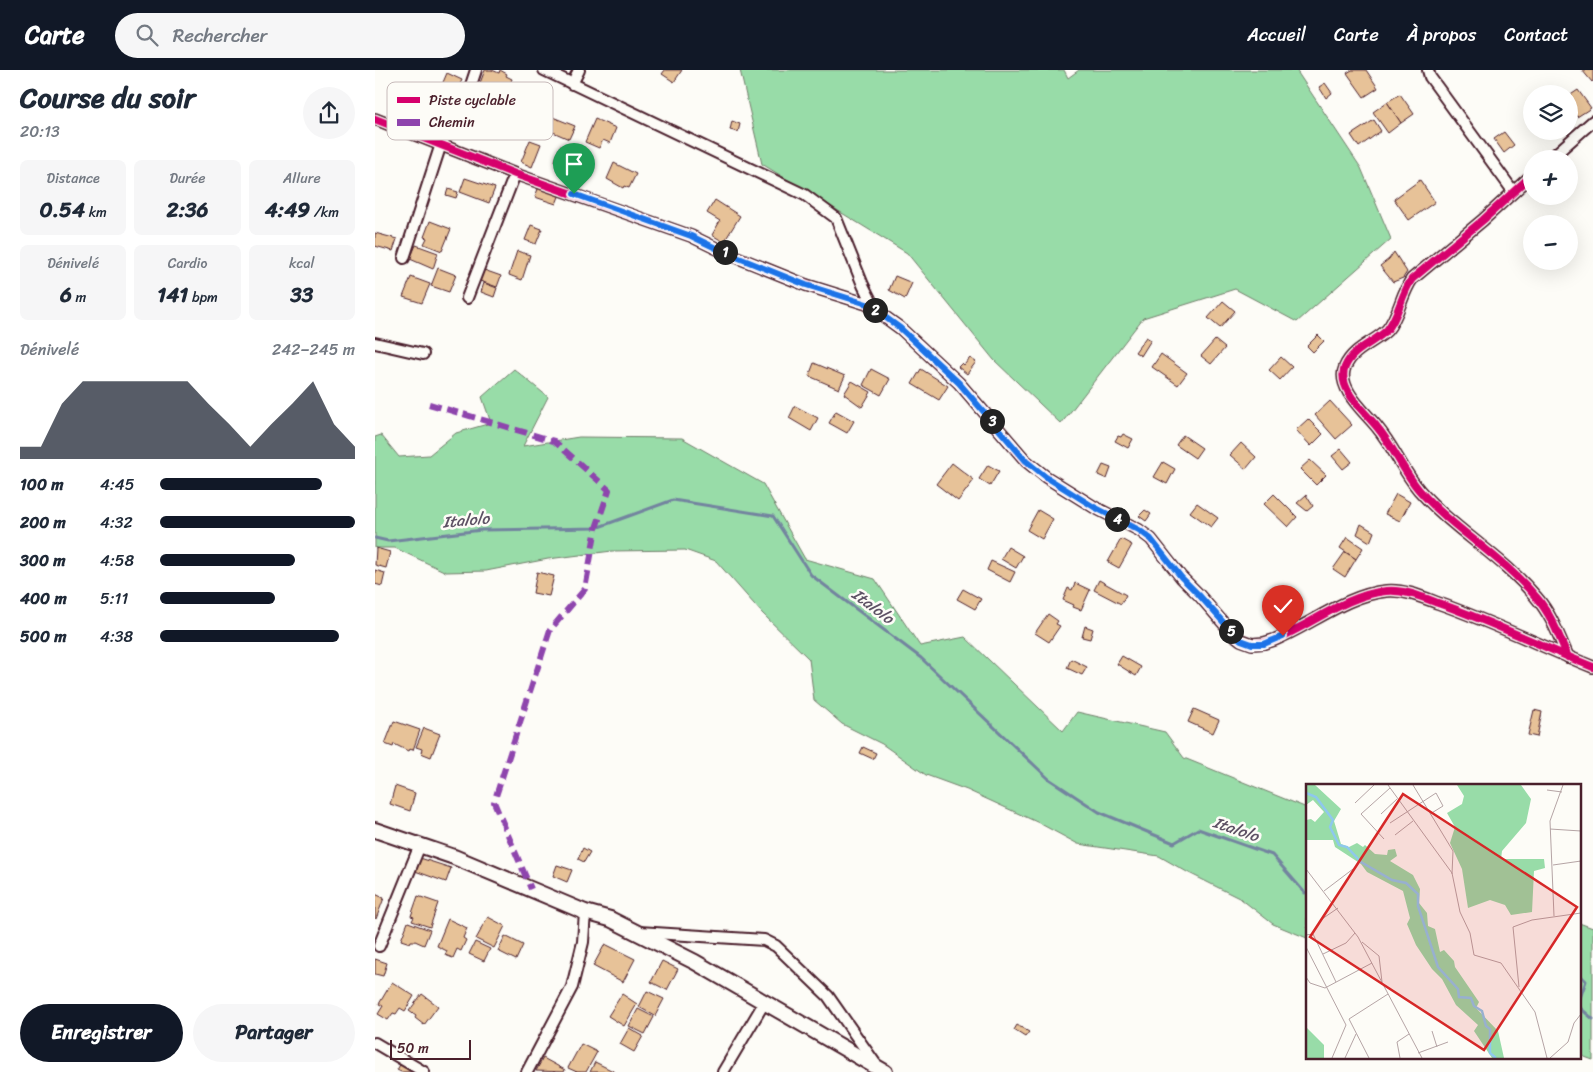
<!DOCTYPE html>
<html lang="fr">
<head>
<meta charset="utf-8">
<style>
	:root { --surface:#fff; --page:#f6f6f7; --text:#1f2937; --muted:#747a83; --accent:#111827 }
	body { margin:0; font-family:Sriracha,sans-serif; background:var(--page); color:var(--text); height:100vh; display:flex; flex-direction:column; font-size:19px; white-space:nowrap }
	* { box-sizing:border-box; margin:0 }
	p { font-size:16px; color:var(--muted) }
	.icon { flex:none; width:28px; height:28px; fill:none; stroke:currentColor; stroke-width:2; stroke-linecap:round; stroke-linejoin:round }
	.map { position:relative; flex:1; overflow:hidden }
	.drawer { display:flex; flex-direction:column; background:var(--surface); width:375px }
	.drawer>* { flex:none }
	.fabs { position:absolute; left:1148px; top:15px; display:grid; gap:10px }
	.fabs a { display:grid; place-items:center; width:55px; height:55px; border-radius:50%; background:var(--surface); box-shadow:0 5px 20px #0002; font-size:25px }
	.scale { position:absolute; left:15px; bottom:12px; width:81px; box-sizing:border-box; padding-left:5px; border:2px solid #4a1f2b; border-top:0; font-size:14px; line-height:18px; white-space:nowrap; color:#4a1f2b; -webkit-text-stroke:4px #fdfcf7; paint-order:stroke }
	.pin { position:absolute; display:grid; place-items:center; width:42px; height:42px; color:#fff; margin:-51px -21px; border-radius:50% 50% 50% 0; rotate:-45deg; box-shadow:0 0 5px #0007 }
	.pin .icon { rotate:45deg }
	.km { position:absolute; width:25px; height:25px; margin:-12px; border-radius:50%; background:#222; color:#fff; font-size:14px; line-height:25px; text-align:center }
	.round { display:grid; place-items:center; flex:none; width:52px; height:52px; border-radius:26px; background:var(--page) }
	.overview { display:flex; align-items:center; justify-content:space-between; height:85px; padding:0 20px }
	h1 { font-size:28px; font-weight:800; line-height:38px }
	.figures { display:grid; grid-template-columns:repeat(3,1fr); gap:8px; height:85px; padding:5px 20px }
	.figures div { display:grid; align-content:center; border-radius:8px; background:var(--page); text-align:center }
	.figures b { font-size:21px; font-weight:800 }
	.figures small { font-size:14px; font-weight:400 }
	.figures p { font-size:14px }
	.chart { height:140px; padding:10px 20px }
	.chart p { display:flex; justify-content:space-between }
	.chart svg { width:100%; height:90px; margin-top:5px; fill:var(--accent); opacity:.7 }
	.button { display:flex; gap:10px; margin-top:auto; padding:10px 20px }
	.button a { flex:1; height:58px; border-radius:30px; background:var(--accent); color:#fff; font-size:20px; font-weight:800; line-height:58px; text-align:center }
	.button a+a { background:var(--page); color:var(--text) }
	ul { padding:0 20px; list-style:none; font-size:16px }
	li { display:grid; grid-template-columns:80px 60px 1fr; align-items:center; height:38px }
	li i { height:12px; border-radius:6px; background:var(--accent) }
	header { display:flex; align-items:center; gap:30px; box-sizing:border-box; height:70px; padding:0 25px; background:var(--accent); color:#fff }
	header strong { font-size:24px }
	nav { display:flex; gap:28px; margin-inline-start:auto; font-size:18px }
	.search { width:350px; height:45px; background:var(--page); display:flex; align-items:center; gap:12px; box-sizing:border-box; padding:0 18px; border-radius:28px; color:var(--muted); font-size:19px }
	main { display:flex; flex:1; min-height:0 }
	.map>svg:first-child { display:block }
</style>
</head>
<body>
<header>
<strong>Carte</strong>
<div class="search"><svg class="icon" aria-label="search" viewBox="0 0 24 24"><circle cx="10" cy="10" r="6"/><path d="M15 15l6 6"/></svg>Rechercher</div>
<nav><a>Accueil</a><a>Carte</a><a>À propos</a><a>Contact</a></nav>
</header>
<main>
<section class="drawer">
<div class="overview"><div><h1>Course du soir</h1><p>20:13</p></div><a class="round"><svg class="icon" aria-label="share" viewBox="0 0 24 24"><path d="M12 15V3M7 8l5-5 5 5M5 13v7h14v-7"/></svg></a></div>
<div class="figures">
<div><p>Distance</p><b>0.54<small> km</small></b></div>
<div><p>Durée</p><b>2:36</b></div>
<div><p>Allure</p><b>4:49<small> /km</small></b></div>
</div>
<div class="figures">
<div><p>Dénivelé</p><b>6<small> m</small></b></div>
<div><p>Cardio</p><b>141<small> bpm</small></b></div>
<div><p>kcal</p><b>33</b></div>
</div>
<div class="chart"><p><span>Dénivelé</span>242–245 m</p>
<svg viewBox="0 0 160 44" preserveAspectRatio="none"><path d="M0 44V38L10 38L20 17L30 6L40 6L50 6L60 6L70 6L80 6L90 17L100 27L110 38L120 27L130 17L140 6L150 27L160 38V44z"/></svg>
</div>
<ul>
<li><b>100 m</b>4:45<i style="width:83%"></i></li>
<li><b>200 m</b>4:32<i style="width:100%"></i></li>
<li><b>300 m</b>4:58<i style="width:69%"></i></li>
<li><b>400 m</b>5:11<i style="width:59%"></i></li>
<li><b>500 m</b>4:38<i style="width:92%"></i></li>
</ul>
<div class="button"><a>Enregistrer</a><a>Partager</a></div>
</section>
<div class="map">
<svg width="1218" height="1002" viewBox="0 0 1218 1002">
	<rect width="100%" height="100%" fill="#fdfcf7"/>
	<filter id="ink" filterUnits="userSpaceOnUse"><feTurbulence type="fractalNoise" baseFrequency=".02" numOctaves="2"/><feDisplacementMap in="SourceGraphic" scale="10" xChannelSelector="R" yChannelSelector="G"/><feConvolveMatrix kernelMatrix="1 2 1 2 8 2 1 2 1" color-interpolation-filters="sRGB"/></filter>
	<g filter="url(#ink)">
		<g fill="#98dca8" stroke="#717e6a">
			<polygon points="365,0 689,0 693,8 704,0 921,0 986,98 1016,169 922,252 860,219 768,248 686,354 619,290 532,183 387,94"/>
			<polygon points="139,299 173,327 148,376 204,367 307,368 388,414 430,489 500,509 545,576 590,567 688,661 702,642 790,662 809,688 932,738 932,868 898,854 866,829 812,802 784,786 703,774 664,753 592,720 551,705 507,674 467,654 439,630 434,589 387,543 341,491 310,480 237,481 173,489 111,501 71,502 20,478 0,478 0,367 6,365 24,387 54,385 81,363 116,353 107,327"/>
			<polygon points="1204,853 1218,858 1218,990 1204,985"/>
		</g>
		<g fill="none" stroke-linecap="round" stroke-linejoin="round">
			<g stroke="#73849f" stroke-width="3">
				<polyline points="0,468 13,471 107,460 221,458 298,430 398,446 436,505 546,588 674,709 724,742 799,773 823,759 897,785 930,823 932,822"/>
				<polyline points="1204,904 1211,911 1204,931"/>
				<polyline points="1204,937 1218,949"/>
			</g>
		</g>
		<g fill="#e7c298" stroke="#4a1f2b">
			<polygon points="110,0 117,0 124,3 125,0 132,4 131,6 137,9 131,24 105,13"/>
			<polygon points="290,0 307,0 299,12 287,4"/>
			<polygon points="977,0 991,0 1003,18 989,27 972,3"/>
			<polygon points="1207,0 1218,0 1218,11 1217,12"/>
			<polygon points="72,3 87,10 81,22 66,17"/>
			<polygon points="950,13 957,23 951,28 944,17"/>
			<polygon points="1203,20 1216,38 1202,47 1194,36 1194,26"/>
			<polygon points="1025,24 1039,44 1026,53 1012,32"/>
			<polygon points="1012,32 1026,53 1013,63 998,42"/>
			<polygon points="170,44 200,56 194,69 169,58 173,49 168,47"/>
			<polygon points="220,49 241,58 235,73 228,70 224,78 210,72"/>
			<polygon points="999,50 1006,61 984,77 976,65"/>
			<polygon points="357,51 365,54 363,62 355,60"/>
			<polygon points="1129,62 1139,75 1129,83 1119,69"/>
			<polygon points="155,70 166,74 157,97 146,92"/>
			<polygon points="185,76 212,84 207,99 180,91"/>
			<polygon points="239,93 261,104 254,118 249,116 248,118 232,109"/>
			<polygon points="90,108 120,118 114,133 85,122"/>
			<polygon points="1045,110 1060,132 1034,150 1019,129"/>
			<polygon points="164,116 185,124 181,134 160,127"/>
			<polygon points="73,119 83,122 81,128 71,125"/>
			<polygon points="340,130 365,146 349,172 337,165 345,151 332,143"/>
			<polygon points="55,151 76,159 67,181 49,174 52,168 49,167"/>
			<polygon points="156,155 167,159 161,174 150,170"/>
			<polygon points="0,163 22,169 18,181 0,176"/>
			<polygon points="41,175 63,183 58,199 35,189"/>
			<polygon points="142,181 155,185 147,210 134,205"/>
			<polygon points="1019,182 1032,202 1028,208 1018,212 1005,196 1014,189"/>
			<polygon points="63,198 81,205 74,222 56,216"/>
			<polygon points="109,200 126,206 122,217 105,211"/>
			<polygon points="520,206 537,213 530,229 514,220"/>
			<polygon points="36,207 55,214 47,233 28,227"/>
			<polygon points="109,213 122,218 119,227 106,222"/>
			<polygon points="848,231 860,241 845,258 833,248"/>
			<polygon points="943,265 949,271 938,282 932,276"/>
			<polygon points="771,267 776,270 766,286 760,282"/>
			<polygon points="840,270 850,278 836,294 826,286"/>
			<polygon points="786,284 812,303 803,315 777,297"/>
			<polygon points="906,287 917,297 905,310 894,300"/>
			<polygon points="595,288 601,292 592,304 583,297 587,293 589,295"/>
			<polygon points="439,293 470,306 464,319 434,306"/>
			<polygon points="496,299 515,309 506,325 488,315"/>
			<polygon points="546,299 573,316 564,330 537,314"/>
			<polygon points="477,311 496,322 487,337 469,324"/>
			<polygon points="955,331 977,355 961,369 940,345"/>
			<polygon points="420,336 443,348 436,361 414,348"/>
			<polygon points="461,341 479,351 472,363 454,353"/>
			<polygon points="933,349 948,364 936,376 921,360"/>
			<polygon points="748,364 758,369 753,378 740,371 743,366 746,367"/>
			<polygon points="808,365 827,378 820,388 801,375"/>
			<polygon points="866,373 881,387 871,399 855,385"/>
			<polygon points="966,379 977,392 968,399 957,386"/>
			<polygon points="935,390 951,405 941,415 925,399"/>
			<polygon points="788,392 800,399 792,414 779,407"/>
			<polygon points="577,393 599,410 583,431 561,414"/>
			<polygon points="613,395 624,401 615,416 604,409"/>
			<polygon points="728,395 736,398 732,409 723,405"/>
			<polygon points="899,424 922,447 913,457 889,434"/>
			<polygon points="1021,424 1035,432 1025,451 1010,444"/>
			<polygon points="931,425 938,436 932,441 922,433"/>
			<polygon points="822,433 843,448 836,457 815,442"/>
			<polygon points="663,440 678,449 667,469 652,460"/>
			<polygon points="770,440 776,444 771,451 764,446"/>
			<polygon points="986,454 999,462 995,472 982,464"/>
			<polygon points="972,467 988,478 981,489 965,478"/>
			<polygon points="746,469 757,475 744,498 733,492"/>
			<polygon points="633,477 648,486 641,498 626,489"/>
			<polygon points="1,478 15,482 11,498 0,495"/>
			<polygon points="970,482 981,489 970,507 958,499"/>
			<polygon points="616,491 640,502 635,512 612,500"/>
			<polygon points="0,500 10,503 7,516 0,514"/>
			<polygon points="162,502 179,506 174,526 158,523"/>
			<polygon points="724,510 751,525 746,534 719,520"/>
			<polygon points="700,513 715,520 706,540 698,537 699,535 688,530 693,518 697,520"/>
			<polygon points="588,519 606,529 600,539 582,529"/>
			<polygon points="673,544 683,551 681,554 685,556 674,572 660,563"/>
			<polygon points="710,556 718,559 715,569 707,567"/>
			<polygon points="747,586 766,597 761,606 742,594"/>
			<polygon points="696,589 712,597 707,605 692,598"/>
			<polygon points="819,639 844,650 838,663 813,652"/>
			<polygon points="1159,640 1167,642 1162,667 1153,665"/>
			<polygon points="19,651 45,660 38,680 34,679 33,681 19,674 18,677 10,674"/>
			<polygon points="49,658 65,664 56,687 46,683 47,679 41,677"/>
			<polygon points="488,677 501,683 498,689 485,683"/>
			<polygon points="20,716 40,723 35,741 15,734"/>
			<polygon points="208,778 215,782 209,792 203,789"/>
			<polygon points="45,788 76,798 71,812 40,801"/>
			<polygon points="182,795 197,800 192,812 178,806"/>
			<polygon points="0,824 9,828 1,849 0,848"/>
			<polygon points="43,826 63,833 55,857 37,851 39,847 36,846"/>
			<polygon points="113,847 130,856 119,878 101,869 106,860 105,860"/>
			<polygon points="73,849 92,858 88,868 91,870 86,881 82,879 78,888 70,885 72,881 62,876"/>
			<polygon points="33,852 55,860 49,875 40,871 36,871 35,873 26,870"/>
			<polygon points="130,866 148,875 141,890 123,881"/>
			<polygon points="100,872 115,879 109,891 94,884"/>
			<polygon points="230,874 260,889 248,912 218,896"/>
			<polygon points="0,889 12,893 8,906 0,904"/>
			<polygon points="287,891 303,899 292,920 276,912"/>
			<polygon points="17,912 39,926 30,941 25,938 21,944 18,943 13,950 3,944 8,936 4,934"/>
			<polygon points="272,921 289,929 280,946 264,937"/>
			<polygon points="47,924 63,936 49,955 40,948 41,946 34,941"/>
			<polygon points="247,924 262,934 249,956 233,946"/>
			<polygon points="263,939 279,947 270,964 254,956"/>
			<polygon points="642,955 654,962 650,967 639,960"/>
			<polygon points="254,958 268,966 259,982 245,974"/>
			<polygon points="206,974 222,982 211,1002 202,1002 193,998"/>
			<polygon points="168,988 190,1000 189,1002 161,1001"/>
			<polygon points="27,991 45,1002 26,1002 22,1000"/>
			<polygon points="220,992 240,1002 215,1002"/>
		</g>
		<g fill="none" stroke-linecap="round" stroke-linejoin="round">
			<defs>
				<g id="street">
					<polyline points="169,0 430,125 461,148 488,215 500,239"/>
					<polyline points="1053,0 1055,7 1138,121"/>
					<polyline points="197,14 204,0"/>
					<path d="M0 49 140 104 316 166 349 182 431 215 492 234 525 258 584 313 651 391 671 407 719 437 764 460 776 469 806 507 824 525 857 563 866 570 877 574 889 573 899 570C936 555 971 525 1011 521 1028 519 1047 527 1063 533 1115 551 1166 576 1218 597"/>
					<polyline points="1175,89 1218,51"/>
					<path d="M1156 106 1108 150 1037 209C1026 224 1024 246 1012 260 999 273 978 278 970 297 961 318 990 342 1002 357 1018 376 1028 401 1044 420 1079 460 1127 486 1161 527 1176 544 1184 566 1193 587"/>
					<polyline points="29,188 66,74 90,33 101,0"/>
					<polyline points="92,228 140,104"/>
					<polyline points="0,273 48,284"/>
					<polyline points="264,862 389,870 401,876 453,926 502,996"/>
					<polyline points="4,876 45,775"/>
					<polyline points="0,973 49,1002"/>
					<polyline points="152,1002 197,917 208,872 210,842"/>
					<polyline points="348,1002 389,933"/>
				</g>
				<polyline id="secondary" points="0,760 79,787 210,842 235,849 320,892 510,1002"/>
			</defs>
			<use href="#street" stroke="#4a1f2b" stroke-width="14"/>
			<use href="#secondary" stroke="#4a1f2b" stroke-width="18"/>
			<use href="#street" stroke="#fdfcf7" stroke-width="10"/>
			<use href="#secondary" stroke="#fdfcf7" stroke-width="14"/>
			<polyline stroke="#8e44ad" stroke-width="6" stroke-dasharray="12 6" stroke-linecap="butt" points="54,334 179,371 234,420 221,458 210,519 175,560 119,732 156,819"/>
			<defs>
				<g id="cycleway">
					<path d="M0 49 140 104 316 166 349 182 431 215 492 234 525 258 584 313 651 391 671 407 719 437 764 460 776 469 806 507 824 525 857 563 866 570 877 574 889 573 899 570C936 555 971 525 1011 521 1028 519 1047 527 1063 533 1115 551 1166 576 1218 597"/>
					<path d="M1156 106 1108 150 1037 209C1026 224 1024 246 1012 260 999 273 978 278 970 297 961 318 990 342 1002 357 1018 376 1028 401 1044 420 1079 460 1127 486 1161 527 1176 544 1184 566 1193 587"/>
				</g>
			</defs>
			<use href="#cycleway" stroke="#fdfcf7" stroke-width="11"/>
			<use href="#cycleway" stroke="#d6006c" stroke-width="8"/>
		</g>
	</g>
	<g fill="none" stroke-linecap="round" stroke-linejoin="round" filter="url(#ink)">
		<defs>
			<polyline id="route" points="199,124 316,166 349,182 431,215 492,234 525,258 584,313 651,391 671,407 719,437 764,460 776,469 806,507 824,525 857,562 866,570 877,574 889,574 908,566"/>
		</defs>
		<use href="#route" stroke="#fff" stroke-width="10"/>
		<use href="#route" stroke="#1a73e8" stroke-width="6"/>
	</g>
	<g text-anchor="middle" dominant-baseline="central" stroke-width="5" stroke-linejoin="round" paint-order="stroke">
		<g font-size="16" font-style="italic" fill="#5e5265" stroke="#fdfcf7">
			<text transform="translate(91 450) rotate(-5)">Italolo</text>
			<text transform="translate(498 536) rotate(37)">Italolo</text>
			<text transform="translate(861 759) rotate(19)">Italolo</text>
		</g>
	</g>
	<g transform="translate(931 714)">
		<rect width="275" height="275" fill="#fdfcf7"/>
		<path d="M0 1H9L35 25 28 37 35 60 43 63 51 59 57 63 59 61 69 70 81 71 82 66 89 65 91 72 84 77 107 91 114 105 113 119 121 129 122 142 129 145 134 168 138 166 148 177 149 183 173 218 170 224 192 247 198 274H186L168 247 172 241 150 221 136 195 126 185 110 161 101 140 104 134 97 107 61 88 55 80 29 63 27 56H0V36L5 35 9 38 18 28 7 16 0 21ZM151 1H215L225 15 220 39 196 67 195 75H238L239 84 228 87 226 128 205 131 199 121 184 116 162 124 156 85 144 59 149 43 141 29 156 20 158 12ZM0 243 18 261V274H0Z" fill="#98dca8"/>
		<path fill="none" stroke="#8ec8ed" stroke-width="2.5" d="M0 9 10 13 27 36 24 43 33 61 41 63 55 78 86 96 100 99 112 110V122L132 183 152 205 153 213 165 214 168 222 176 227 180 242 184 245V269L190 274"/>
		<path fill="none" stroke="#b5a4a5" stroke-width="1" d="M82 1 146 89 154 128 164 149 168 171 195 179 229 228 241 274M107 1 147 67 146 90M241 6 256 8M49 19 68 1M75 30 91 15M84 39 130 9 137 22 124 30M244 45 275 47M89 51 107 37M78 55 55 30 84 4M247 81 275 77M0 85 52 153 116 274M18 107 47 85M248 132 244 37 257 1M16 135 32 124M0 151 7 150 30 198M56 158 73 172 76 198M0 163 40 241 26 274M17 170 40 159 49 149M0 193 4 199 19 204 66 179M213 203 207 143 226 136 275 129M126 247 131 263M112 269 142 258M39 274 50 250M63 274 43 235 82 210M94 274 91 258 103 250M244 274 262 258 268 239 275 230"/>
		<path fill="#d62828" fill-opacity="0.15" stroke="#d62828" stroke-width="2.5" d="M97 10 271 123 178 266 4 153Z"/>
		<rect width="275" height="275" fill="none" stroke="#4a1f2b" stroke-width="2.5"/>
	</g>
	<rect x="12" y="12" width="166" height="58" rx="8" fill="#fdfcf7" stroke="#c7baba" stroke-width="1"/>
	<rect x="22" y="27" width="23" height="6" fill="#d6006c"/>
	<rect x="22" y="49" width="23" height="7" fill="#8e44ad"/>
	<g font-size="14" fill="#4a1f2b">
		<text x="54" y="35">Piste cyclable</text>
		<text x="54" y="57">Chemin</text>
	</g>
</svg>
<div class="fabs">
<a><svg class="icon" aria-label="layers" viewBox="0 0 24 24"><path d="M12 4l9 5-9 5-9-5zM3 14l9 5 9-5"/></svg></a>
<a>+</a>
<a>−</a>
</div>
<div class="scale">50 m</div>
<div class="pin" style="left:199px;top:124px;background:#1e9e55"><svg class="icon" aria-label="arrive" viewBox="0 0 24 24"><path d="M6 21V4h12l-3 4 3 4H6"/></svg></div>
<div class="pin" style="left:908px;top:566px;background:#d93025"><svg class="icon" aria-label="check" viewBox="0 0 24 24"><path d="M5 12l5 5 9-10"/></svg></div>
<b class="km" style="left:350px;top:182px">1</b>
<b class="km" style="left:500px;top:240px">2</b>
<b class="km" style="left:617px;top:351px">3</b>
<b class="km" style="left:742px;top:449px">4</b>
<b class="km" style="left:856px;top:561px">5</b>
</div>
</main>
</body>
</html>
